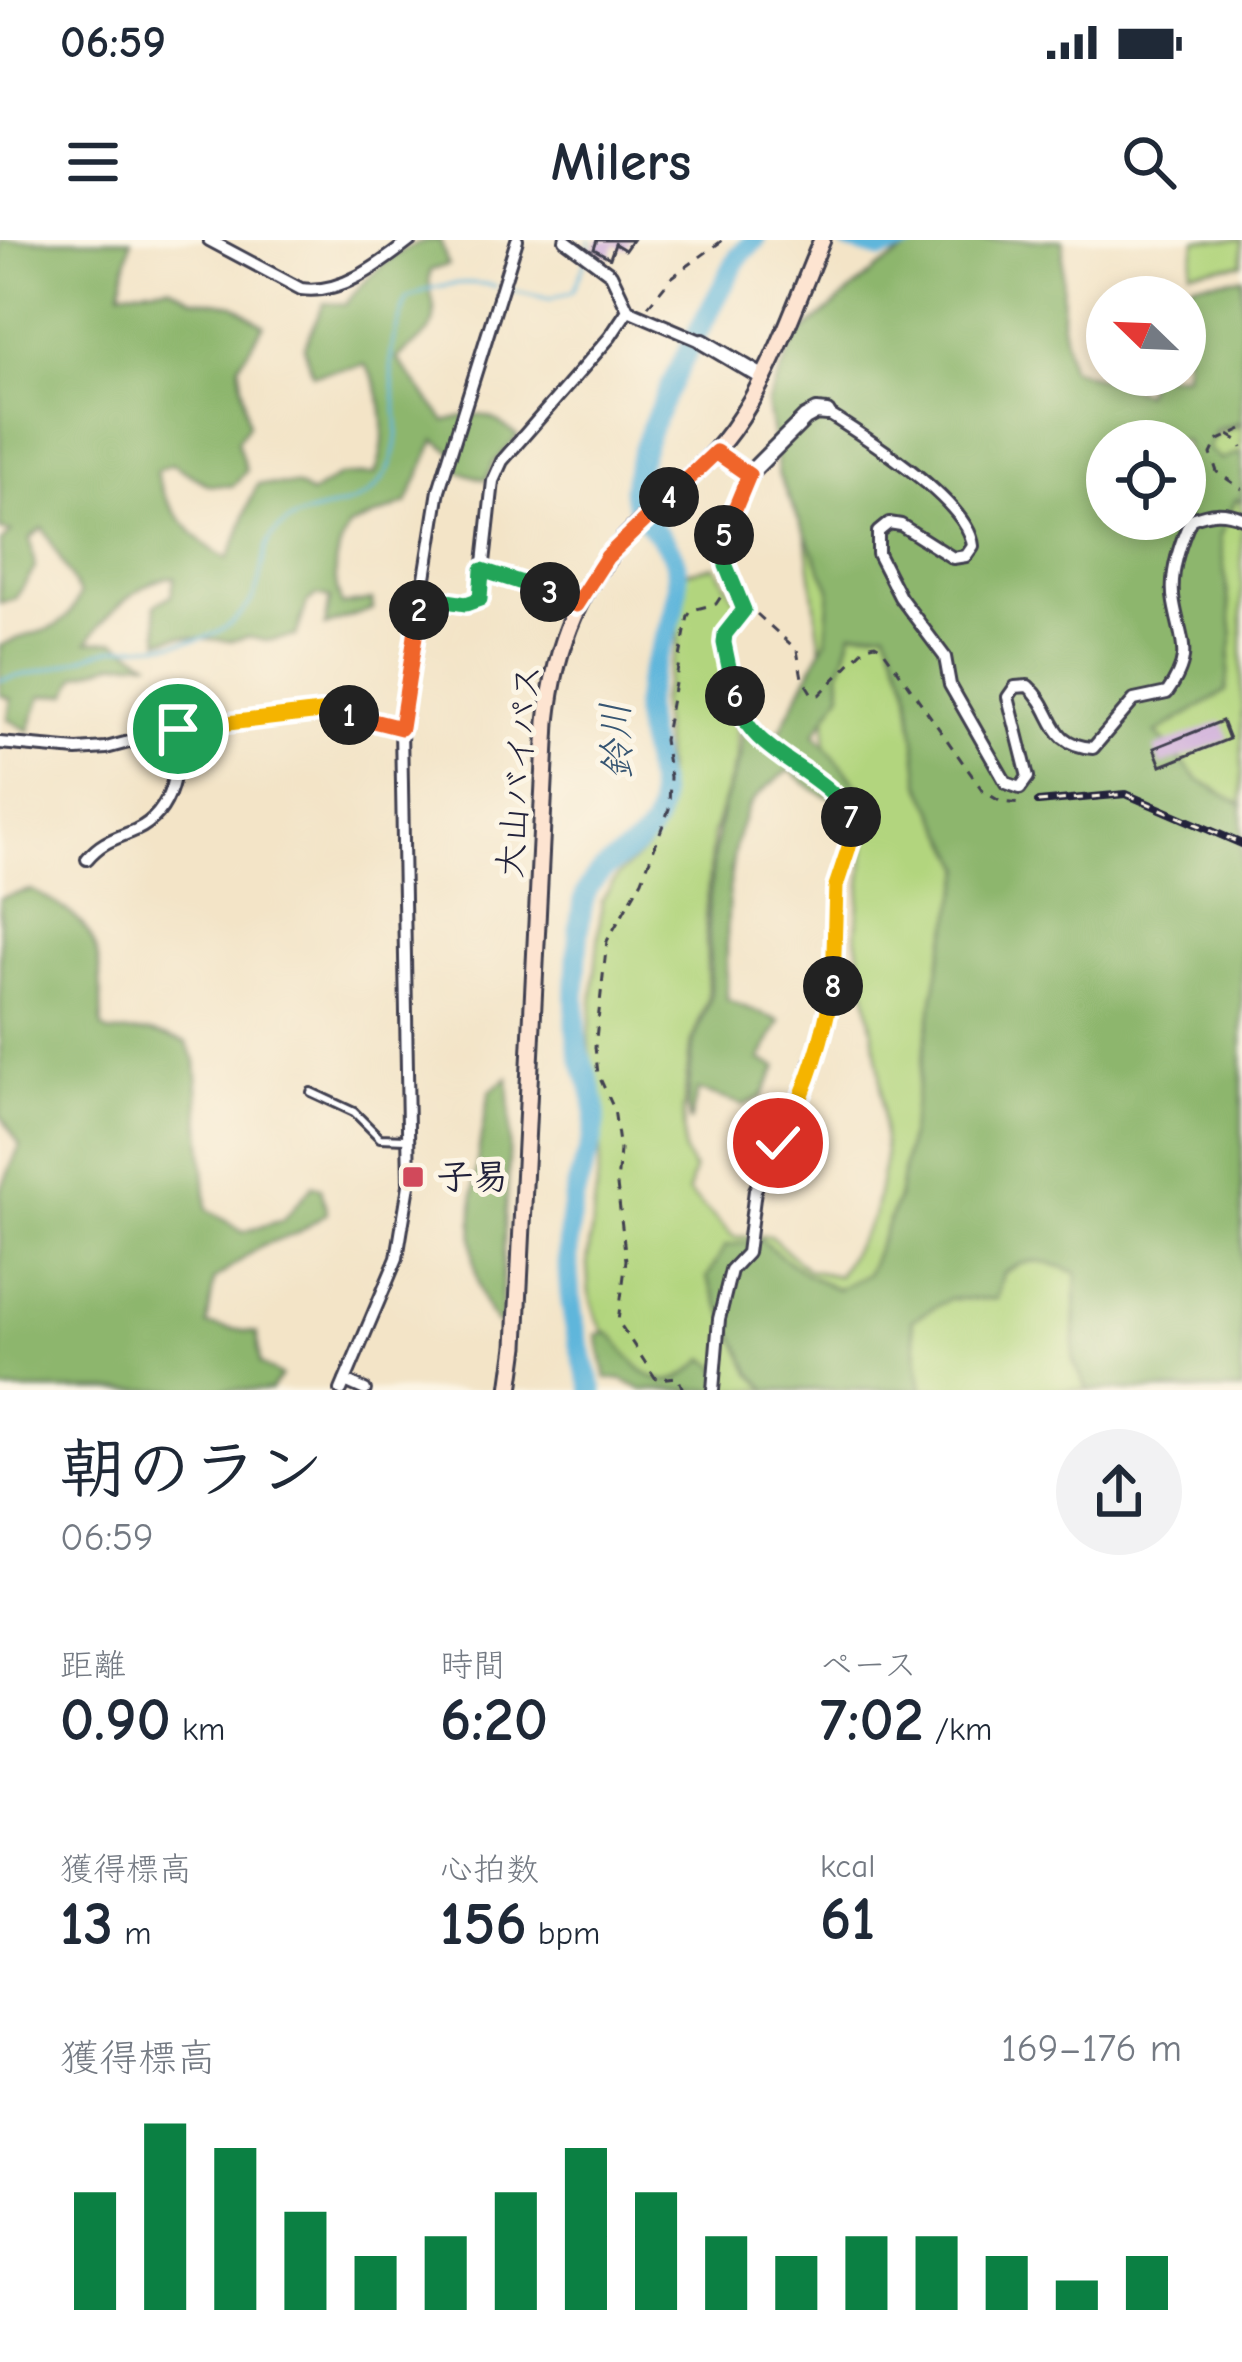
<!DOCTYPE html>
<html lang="ja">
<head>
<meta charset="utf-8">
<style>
	:root { --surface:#fff; --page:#f2f2f3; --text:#1f2937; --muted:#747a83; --accent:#0b8043 }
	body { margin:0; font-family:"Comic Neue","Klee One",sans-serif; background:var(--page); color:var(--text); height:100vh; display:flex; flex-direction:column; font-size:45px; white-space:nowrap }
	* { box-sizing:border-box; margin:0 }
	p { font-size:39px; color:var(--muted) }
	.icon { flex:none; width:66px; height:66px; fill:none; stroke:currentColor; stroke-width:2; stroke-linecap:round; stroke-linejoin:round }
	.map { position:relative; height:1150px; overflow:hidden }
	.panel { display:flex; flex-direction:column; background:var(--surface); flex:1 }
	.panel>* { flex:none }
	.needle { width:78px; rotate:293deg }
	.fabs { position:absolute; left:1086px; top:36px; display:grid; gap:24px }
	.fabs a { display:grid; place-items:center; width:120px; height:120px; border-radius:50%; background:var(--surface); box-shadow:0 6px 18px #0003; font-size:60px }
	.pin { position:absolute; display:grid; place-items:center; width:102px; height:102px; color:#fff; margin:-51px; border:6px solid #fff; border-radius:50%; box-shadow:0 3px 12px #0007 }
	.km { position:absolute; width:60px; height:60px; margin:-30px; border-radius:50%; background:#222; color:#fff; font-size:33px; line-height:60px; text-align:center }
	.round { display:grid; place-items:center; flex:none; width:126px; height:126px; border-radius:63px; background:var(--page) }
	.headline { display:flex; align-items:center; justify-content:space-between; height:204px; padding:0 60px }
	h1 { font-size:66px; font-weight:700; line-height:90px }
	.stats { display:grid; grid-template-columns:repeat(3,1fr); gap:18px; height:204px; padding:12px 60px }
	.stats div { display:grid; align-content:center }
	.stats b { font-size:60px; font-weight:700 }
	.stats small { font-size:33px; font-weight:400 }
	.stats p { font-size:33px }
	.chart { height:336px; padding:24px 60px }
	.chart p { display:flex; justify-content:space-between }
	.chart svg { width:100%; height:216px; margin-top:12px; stroke:var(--accent); stroke-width:6 }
	.status { display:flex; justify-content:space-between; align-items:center; height:84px; padding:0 60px; background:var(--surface); direction:ltr }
	.status svg { height:33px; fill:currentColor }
	header { display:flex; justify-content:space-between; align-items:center; height:156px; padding:0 60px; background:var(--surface); font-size:54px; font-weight:700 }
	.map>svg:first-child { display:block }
</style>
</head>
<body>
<div class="status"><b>06:59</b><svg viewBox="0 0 49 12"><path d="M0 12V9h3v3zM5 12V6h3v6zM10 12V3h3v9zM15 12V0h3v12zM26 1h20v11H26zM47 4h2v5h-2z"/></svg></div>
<header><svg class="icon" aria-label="menu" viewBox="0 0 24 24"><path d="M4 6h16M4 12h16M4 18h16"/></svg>Milers<svg class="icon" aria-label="search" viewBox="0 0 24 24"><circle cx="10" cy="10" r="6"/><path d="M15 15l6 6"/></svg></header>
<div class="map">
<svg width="1242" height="1150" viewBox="0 0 1242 1150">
	<rect width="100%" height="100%" fill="#fcf5e5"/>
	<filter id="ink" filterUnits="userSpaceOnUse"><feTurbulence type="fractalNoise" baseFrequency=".00833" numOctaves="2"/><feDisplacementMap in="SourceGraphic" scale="24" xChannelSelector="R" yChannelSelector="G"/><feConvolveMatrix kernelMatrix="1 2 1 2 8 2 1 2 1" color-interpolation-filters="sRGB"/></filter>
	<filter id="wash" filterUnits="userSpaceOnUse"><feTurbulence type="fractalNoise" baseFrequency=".004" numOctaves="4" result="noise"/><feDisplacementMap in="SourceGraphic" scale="48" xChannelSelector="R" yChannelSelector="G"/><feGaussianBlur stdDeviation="2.7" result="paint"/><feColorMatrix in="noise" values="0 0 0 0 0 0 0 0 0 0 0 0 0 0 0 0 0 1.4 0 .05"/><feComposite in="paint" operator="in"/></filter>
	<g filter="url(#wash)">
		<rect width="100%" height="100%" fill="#f3e4c7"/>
		<g fill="#b2d57e" stroke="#6a7c5c" stroke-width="3">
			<polygon points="1196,0 1242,0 1242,24 1190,30"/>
			<polygon points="788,164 1001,320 1185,279 1194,210 1223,191 1242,185 1242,616 1050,1002 1123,1024 1156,1150 656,1150 622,1122 597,1079 589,1053 587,1025 600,920 602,863 591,828 589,796 602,660 618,635 648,608 664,574 666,537 660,462 678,402 680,333 715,326 739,364 737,375 726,383 721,394 736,478 737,517 713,594 705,675 708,758 690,806 683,871 684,913 694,930 688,952 734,997 770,996 808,1030 838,1036 874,975 885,918 880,833 856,695 865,605 825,512 827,454"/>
		</g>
		<g fill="#8db66d" stroke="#586c54" stroke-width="3" fill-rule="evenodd">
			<path d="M0 0H131L120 51 169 46 193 59 234 65 264 85 239 124 248 185 237 201 246 231 233 246 209 245 172 224 156 231C161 263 198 304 227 319 242 296 244 268 258 244L296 245 311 254 339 236 375 234C388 204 386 153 365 125L313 134 304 107 324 63 345 64C369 36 401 0 440 0L448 25 431 30C424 50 443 72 429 91 422 101 406 109 397 119L445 181C481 170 488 173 518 196L493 223 486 240 454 230 458 216 435 200 407 263 349 287C334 313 331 338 342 365L372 360 373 369 325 386 330 358 317 355 307 363 296 396 266 401 248 397 230 401 179 396 160 400 155 365 171 355 175 337C146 336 102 377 88 402L115 401 148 421 115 423 77 436 68 454 41 456 29 491 8 479 11 459 0 455V406C36 387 63 399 80 354L43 288 30 298 35 328 15 359 0 363V303L11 292 0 290Z"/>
			<path d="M923 0H1063L1062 84 1070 128 1144 153 1150 135H1185L1184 57 1192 43 1242 37V182L1216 190 1208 209 1221 220 1238 213 1242 216V261L1236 259 1220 297 1233 393 1226 451 1156 493 1198 539 1242 565V1150H1088L1073 1121 1077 1033C1045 1021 1034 1014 1003 1033L997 1059H950L912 1080 922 1150H768L752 1134 707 1038 725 1006 760 1000 805 1034 838 1049 867 1034 898 958 940 721 964 628 920 543 908 444 886 390 852 392 840 432 842 452 815 494 866 555C829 566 817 553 790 530 778 539 762 549 753 561 723 601 727 709 727 760L780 781 760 820 777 827 762 857 744 865 698 850 690 882 687 867 693 803 711 756 708 674 714 613 723 566 740 517 741 490 779 493 826 400 830 349 779 236 767 164 796 98 877 29ZM1107 201H1185V279H1107Z"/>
			<path d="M31 650C107 687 99 712 102 788L110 793 151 792 186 802 196 822 207 969 243 992 283 980 313 945 321 948 327 973 298 993 262 1005 214 1040 207 1085 257 1093 260 1124 281 1136 270 1150H0V951L20 906 0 874V658Z"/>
			<path d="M508 838C515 921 499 1004 502 1087 453 1050 477 905 490 851Z"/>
			<path d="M609 1093C620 1100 619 1106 627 1115 655 1148 675 1150 705 1118L718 1127 723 1150H643L623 1140 606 1138 597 1095Z"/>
		</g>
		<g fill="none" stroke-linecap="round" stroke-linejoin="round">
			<g stroke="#5eb6db" stroke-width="3">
				<polyline points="589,11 590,0"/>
				<polyline points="505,49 550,59 573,51 586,20"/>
				<path d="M0 440C21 435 43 432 63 425 80 420 97 411 116 408 163 401 208 412 244 371 269 342 255 309 279 289 319 255 368 283 392 221 405 185 392 157 391 121 391 100 400 78 407 59 434 43 466 40 496 46"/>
			</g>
			<g stroke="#5eb6db" stroke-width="21">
				<polyline points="848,0 881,9 908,0"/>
				<path d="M593 1150C570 1089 560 1018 575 954 582 925 598 899 595 867 593 845 582 826 578 806 573 777 576 678 586 653 601 617 649 613 658 573 664 547 642 497 644 466 648 417 685 380 676 326 671 295 633 282 634 248 637 194 711 71 738 17L755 0"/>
			</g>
		</g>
		<g id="blocks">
			<g fill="#ccaada">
				<polygon points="597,0 632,0 625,10 615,4 610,18 594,9"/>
				<polygon points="1222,481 1229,499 1161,526 1154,508"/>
			</g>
		</g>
	</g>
	<g filter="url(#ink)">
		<use href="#blocks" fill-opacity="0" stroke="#413f50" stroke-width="3"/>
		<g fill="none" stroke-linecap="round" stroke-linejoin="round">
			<defs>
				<polyline id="service" points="311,852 354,872 380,898 406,899"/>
				<g id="minor">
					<path d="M209 0 301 49C341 55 380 24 411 0"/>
					<polyline points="565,0 611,34 628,70 703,102"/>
					<path d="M827 173C864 196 969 262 973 306L966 316 953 318 901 285 889 283 878 292V314L900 357 945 417 950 445 1006 543 1020 548 1028 537 1008 457 1015 447 1028 446C1057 471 1046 505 1093 508L1134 460 1167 453C1194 414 1181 404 1174 363 1169 336 1180 303 1191 279 1210 272 1223 270 1242 278"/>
					<polyline points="482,330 552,352 576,365"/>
					<polyline points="421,357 466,364 480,359 493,241 502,221 610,97 628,70"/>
					<polyline points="0,503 77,510 106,508 178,489 320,472 336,472 401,488"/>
					<path d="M87 619C102 601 115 599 136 590 176 571 177 527 178 489"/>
					<polyline points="345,1141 365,1150"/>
					<polyline points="341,1150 397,1018 409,945 401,488 439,250 517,0"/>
					<path d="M713 1150 719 1079 731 1030 747 1013 755 950 799 859 828 772 836 734V647L853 590 850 575 836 557 755 497 744 484 724 403 725 394 744 370C740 353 730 341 726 325 716 293 736 263 749 234"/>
				</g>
				<g id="tertiary">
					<polyline points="703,102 764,138"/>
					<polyline points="715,212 749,234 805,178 816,172 827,173"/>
				</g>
				<path id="secondary" d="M510 1150 516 1106 547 482C555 405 580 341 636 287 669 256 705 227 732 190 773 133 795 64 822 0"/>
			</defs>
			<use href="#service" stroke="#413f50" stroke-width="12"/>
			<use href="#minor" stroke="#413f50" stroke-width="16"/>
			<use href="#tertiary" stroke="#413f50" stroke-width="20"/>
			<use href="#secondary" stroke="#413f50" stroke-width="21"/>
			<g stroke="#413f50" stroke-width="3" stroke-dasharray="9 9" stroke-linecap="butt">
				<polyline points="648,66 671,38 723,0"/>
				<polyline points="1242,189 1217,201 1211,214 1217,232 1242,249"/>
				<polyline points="1229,195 1239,201 1242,208"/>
				<polyline points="757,374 797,410 802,438 812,454 819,455 867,406 875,404 882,408 983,551 1001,562 1021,564"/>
				<polyline points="683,1150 678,1137 656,1139 618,1081 626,1020 617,945 620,910 614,869 598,834 595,807 607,701 642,640 669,569 670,537 664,500 688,376 692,370 716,364 724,352"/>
			</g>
			<use href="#service" stroke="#fff" stroke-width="6"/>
			<use href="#minor" stroke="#fff" stroke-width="10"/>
			<use href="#tertiary" stroke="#fff" stroke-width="14"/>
			<use href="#secondary" stroke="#fde4d1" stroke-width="15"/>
			<defs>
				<polyline id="rail" points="1038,562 1126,554 1242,604"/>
			</defs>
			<use href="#rail" stroke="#22223b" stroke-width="8"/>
			<use href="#rail" stroke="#fcf5e5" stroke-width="3" stroke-dasharray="9" stroke-linecap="butt"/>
		</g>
	</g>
	<g fill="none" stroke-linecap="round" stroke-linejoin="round" filter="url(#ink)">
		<defs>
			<polyline id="split-1" points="178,489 320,472 349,475"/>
			<polyline id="split-2" points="349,475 401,488 419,370"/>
			<polyline id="split-3" points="419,370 421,357 466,364 480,359 482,330 550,352"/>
			<polyline id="split-4" points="550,352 576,365 607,317 669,257"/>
			<polyline id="split-5" points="669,257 716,212 749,235 724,295"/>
			<polyline id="split-6" points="724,295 726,326 744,370 725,394 724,403 735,456"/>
			<path id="split-7" d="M735 456C749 517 821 525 851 577"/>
			<polyline id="split-8" points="833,746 836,646 851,601 851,577"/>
			<path id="split-9" d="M778 903C806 856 823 800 833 746"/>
		</defs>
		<use href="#split-1" stroke="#fff" stroke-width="24"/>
		<use href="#split-2" stroke="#fff" stroke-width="24"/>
		<use href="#split-3" stroke="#fff" stroke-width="24"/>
		<use href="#split-4" stroke="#fff" stroke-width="24"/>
		<use href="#split-5" stroke="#fff" stroke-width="24"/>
		<use href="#split-6" stroke="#fff" stroke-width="24"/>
		<use href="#split-7" stroke="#fff" stroke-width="24"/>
		<use href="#split-8" stroke="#fff" stroke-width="24"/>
		<use href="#split-9" stroke="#fff" stroke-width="24"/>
		<use href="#split-1" stroke="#f5b400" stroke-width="15"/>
		<use href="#split-2" stroke="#f0652b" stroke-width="15"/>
		<use href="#split-3" stroke="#22a559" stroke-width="15"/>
		<use href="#split-4" stroke="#f0652b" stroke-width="15"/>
		<use href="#split-5" stroke="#f0652b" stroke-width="15"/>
		<use href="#split-6" stroke="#22a559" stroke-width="15"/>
		<use href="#split-7" stroke="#22a559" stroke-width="15"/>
		<use href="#split-8" stroke="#f5b400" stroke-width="15"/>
		<use href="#split-9" stroke="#f5b400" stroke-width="15"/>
	</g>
	<rect fill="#d1495b" stroke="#fcf5e5" stroke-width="4.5" x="401" y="925" width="24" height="24" rx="6"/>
	<g text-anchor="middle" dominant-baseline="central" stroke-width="10" stroke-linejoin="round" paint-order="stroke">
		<g font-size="36" fill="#22223b" stroke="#fcf5e5">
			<text transform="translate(519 531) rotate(-85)">大山バイパス</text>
		</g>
		<g font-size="36" font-weight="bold" fill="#22223b" stroke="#fcf5e5" text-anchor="start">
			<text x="437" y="937">子易</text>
		</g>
		<g font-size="39" font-style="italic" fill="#375673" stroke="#fcf5e5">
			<text transform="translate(617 501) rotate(-92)">鈴川</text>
		</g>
	</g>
</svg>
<div class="fabs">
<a><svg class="needle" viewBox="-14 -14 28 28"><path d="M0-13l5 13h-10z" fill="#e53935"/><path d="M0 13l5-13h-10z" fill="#747a83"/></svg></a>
<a><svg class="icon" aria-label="locate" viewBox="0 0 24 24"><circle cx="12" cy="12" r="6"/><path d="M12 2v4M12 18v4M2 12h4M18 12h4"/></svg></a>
</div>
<div class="pin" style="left:178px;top:489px;background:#1e9e55"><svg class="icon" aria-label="arrive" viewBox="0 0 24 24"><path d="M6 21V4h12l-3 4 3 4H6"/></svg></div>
<div class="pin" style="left:778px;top:903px;background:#d93025"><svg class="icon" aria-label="check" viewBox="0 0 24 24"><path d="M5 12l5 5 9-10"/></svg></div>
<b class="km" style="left:349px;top:475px">1</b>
<b class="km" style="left:419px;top:370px">2</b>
<b class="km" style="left:550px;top:352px">3</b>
<b class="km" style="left:669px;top:257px">4</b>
<b class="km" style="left:724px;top:295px">5</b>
<b class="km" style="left:735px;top:456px">6</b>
<b class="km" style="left:851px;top:577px">7</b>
<b class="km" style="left:833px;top:746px">8</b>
</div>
<section class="panel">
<div class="headline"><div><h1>朝のラン</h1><p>06:59</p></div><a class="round"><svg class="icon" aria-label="share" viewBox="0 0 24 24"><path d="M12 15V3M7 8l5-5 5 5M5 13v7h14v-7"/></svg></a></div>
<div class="stats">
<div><p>距離</p><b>0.90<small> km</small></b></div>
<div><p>時間</p><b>6:20</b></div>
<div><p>ペース</p><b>7:02<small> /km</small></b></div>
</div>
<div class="stats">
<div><p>獲得標高</p><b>13<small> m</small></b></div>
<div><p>心拍数</p><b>156<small> bpm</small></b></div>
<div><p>kcal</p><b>61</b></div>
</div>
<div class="chart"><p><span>獲得標高</span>169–176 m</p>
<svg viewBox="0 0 160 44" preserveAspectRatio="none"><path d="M5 44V20M15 44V6M25 44V11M35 44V24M45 44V33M55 44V29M65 44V20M75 44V11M85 44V20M95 44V29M105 44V33M115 44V29M125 44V29M135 44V33M145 44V38M155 44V33"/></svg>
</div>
</section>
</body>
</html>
